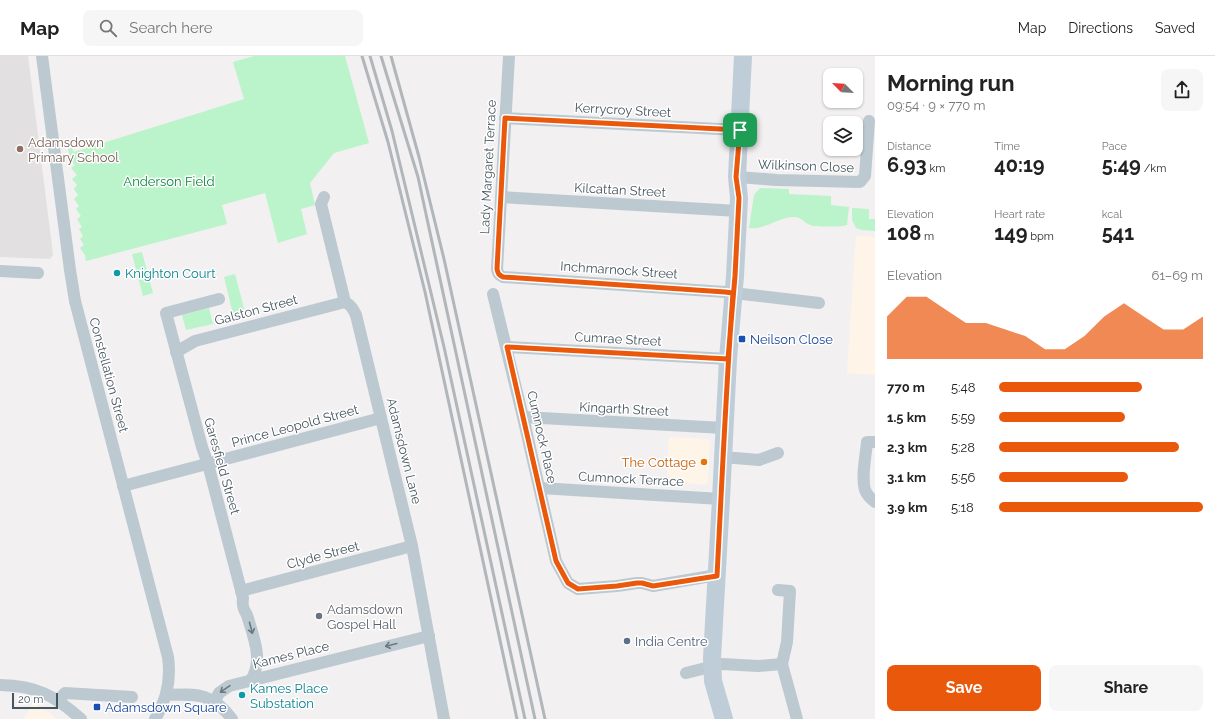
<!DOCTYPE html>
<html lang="en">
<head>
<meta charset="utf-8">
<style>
	:root { --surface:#fff; --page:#f6f6f6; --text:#222; --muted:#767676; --line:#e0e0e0; --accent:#ea580c }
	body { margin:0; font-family:Raleway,sans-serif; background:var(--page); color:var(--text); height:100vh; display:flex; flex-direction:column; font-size:15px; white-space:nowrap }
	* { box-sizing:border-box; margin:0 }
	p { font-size:13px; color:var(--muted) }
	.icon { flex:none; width:22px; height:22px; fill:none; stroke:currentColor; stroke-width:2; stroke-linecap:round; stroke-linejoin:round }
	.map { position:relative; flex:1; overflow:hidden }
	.details { display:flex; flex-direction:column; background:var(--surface); width:340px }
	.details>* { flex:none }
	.needle { width:26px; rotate:294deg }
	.buttons { position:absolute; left:823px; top:12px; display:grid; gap:8px }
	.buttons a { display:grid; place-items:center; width:40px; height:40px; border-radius:8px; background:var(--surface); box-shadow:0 1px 3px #0004; font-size:20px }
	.scale { position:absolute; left:12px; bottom:10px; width:46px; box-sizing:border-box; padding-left:4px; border:2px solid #46565f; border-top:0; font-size:11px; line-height:14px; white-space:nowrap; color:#46565f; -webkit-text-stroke:3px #fff; paint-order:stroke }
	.pin { position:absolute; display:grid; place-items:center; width:34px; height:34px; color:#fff; margin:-17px; border-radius:8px; box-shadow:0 2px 6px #0006 }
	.round { display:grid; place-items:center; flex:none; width:42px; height:42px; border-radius:8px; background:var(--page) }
	.headline { display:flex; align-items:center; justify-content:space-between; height:68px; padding:0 12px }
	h1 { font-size:22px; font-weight:700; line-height:30px }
	.metrics { display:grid; grid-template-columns:repeat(3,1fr); gap:6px; height:68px; padding:4px 12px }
	.metrics div { display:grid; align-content:center }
	.metrics b { font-size:20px; font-weight:700 }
	.metrics small { font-size:11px; font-weight:400 }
	.metrics p { font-size:11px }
	.chart { height:112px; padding:8px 12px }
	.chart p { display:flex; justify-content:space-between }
	.chart svg { width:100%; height:72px; margin-top:4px; fill:var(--accent); opacity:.7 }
	.primary-button { display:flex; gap:8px; margin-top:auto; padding:8px 12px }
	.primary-button a { flex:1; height:46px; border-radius:8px; background:var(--accent); color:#fff; font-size:16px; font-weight:700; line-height:46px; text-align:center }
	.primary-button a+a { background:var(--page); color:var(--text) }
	ul { padding:0 12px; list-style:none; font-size:13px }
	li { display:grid; grid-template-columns:64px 48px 1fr; align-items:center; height:30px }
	li i { height:10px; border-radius:5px; background:var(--accent) }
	header { display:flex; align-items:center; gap:24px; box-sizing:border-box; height:56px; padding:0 20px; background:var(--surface); border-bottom:1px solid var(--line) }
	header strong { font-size:19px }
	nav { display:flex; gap:22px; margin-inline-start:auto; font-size:14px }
	.search { width:280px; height:36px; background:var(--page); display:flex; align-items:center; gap:10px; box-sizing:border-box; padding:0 14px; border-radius:8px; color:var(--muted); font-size:15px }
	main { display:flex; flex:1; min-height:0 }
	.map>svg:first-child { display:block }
</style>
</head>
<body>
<header>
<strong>Map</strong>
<div class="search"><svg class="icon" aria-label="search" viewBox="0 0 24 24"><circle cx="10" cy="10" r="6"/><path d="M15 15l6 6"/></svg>Search here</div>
<nav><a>Map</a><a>Directions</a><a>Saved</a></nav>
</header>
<main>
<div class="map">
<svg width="875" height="663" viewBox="0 0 875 663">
	<rect width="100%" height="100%" fill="#f2f0f0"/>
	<g fill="#fef5e8">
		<polygon points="856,180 875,181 875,319 847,317"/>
		<polygon points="669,381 707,383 710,386 708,426 705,429 667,425"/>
		<polygon points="33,646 50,657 56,663 24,663"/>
	</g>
	<polygon fill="#e3e0e2" points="0,0 28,0 51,182 53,199 50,203 0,201"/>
	<g fill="#bbf3cb">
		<polygon points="254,0 345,0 369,87 334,97 310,127 315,149 301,153 307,178 278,187 265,137 222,149 227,168 86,205 85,199 80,192 84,189 80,183 83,180 79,173 82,171 77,163 81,160 76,153 79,150 74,143 78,139 74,133 77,129 72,123 77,119 71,112 75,109 70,103 68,93 72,92 74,96 244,43 233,6"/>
		<path d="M760 132 789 133V138L831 140V149L849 151 847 169C842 171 815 171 810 169 803 166 802 161 794 161 779 161 765 174 749 172L754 139Z"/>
		<polygon points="852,152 869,153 869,163 875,163 875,175 862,174 856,172 852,164"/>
		<polygon points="142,196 153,237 143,240 132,198"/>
		<polygon points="235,218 246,260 234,262 224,221"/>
		<polygon points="209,252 213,268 186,274 182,259"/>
	</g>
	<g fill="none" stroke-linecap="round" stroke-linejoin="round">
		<g stroke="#bcc9d0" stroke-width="12">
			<path d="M42 0 70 214 75 245 168 601C171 623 167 644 155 663"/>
			<path d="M509 0 497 213C498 218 499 219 503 221L725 236 819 247"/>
			<polyline points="505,62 739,74"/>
			<polyline points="737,121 777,124 860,126 865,120 869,65"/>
			<path d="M324 141 321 148 345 246C351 249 353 253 356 259L412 490 444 663"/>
			<polyline points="501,141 738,155"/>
			<polyline points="0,215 38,217"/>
			<polyline points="493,238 523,361 556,505 568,527 578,533 617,530 637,527 642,527 653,530 717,519"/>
			<path d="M219 243 166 257 202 391 208 408 243 542C242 549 243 553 247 559 253 580 264 604 251 624"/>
			<polyline points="507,291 728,303"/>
			<polyline points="176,296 195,285 345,246"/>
			<polyline points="523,361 724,372"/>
			<path d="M875 386H867C866 399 861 421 865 434 867 439 871 443 875 446"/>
			<polyline points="723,401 759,404 778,397"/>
			<polyline points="123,430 381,362"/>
			<polyline points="540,432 721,443"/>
			<polyline points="778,534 790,535 787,586 782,608"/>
			<polyline points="241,535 412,490"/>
			<polyline points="686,617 722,608 758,610 782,608 797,663"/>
			<path d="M0 629C37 630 54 639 81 663"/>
			<path d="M166 639C196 638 212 636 232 663"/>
			<polyline points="58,645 65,637 132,641"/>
			<polyline points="215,645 219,637 229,630 429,580"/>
		</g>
		<polyline stroke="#bfcdd8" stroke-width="18" points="724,663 713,625 712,602 721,443 728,303 735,220 739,142 737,121 743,0"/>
		<g stroke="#b1b6bb" stroke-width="3">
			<polyline points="362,0 388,86 425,236 517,663"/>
			<polyline points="370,0 392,75 444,291 525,663"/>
			<polyline points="381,0 418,121 535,663"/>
			<polyline points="391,0 419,101 444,203 545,663"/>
		</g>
	</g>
	<defs><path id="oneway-shaft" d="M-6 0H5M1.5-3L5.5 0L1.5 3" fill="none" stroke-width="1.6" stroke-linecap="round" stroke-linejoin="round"/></defs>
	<g stroke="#697881">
		<use href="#oneway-shaft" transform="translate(251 572) rotate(75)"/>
		<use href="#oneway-shaft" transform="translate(391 589) rotate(166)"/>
		<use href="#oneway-shaft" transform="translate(225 633) rotate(145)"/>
	</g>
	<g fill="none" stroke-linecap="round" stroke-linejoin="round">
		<defs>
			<path id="route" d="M740 74 736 121 739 142 735 220 728 303 507 291 556 505 568 527 578 533 617 530 637 527H642L653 530 717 520C722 425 726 331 733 237L725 236 503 221C499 219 498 218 497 213L505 62 740 74"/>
		</defs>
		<use href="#route" stroke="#fff" stroke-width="8"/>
		<use href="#route" stroke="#ea580c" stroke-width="5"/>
	</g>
	<circle fill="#8d6e63" stroke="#fff" stroke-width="1.5" cx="20" cy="93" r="4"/>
	<g fill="#0f9aa8" stroke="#fff" stroke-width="1.5">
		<circle cx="117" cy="217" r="4"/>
		<circle cx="242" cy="639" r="4"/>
	</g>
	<g fill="#1a4fb4" stroke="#fff" stroke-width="1.5">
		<rect x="738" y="279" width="8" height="8" rx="2"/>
		<rect x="93" y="647" width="8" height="8" rx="2"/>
	</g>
	<circle fill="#e8710a" stroke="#fff" stroke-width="1.5" cx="704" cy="406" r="4"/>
	<circle fill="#6b7280" stroke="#fff" stroke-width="1.5" cx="319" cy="560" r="4"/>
	<circle fill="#5c6f8a" stroke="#fff" stroke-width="1.5" cx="627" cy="585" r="4"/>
	<g text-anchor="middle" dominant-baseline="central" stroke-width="3" stroke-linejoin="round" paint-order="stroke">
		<g font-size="13" fill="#46565f" stroke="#fff">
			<text transform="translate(623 54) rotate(3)">Kerrycroy Street</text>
			<text transform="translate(806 110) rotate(2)">Wilkinson Close</text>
			<text transform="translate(488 111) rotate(-87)">Lady Margaret Terrace</text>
			<text transform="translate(620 134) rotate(3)">Kilcattan Street</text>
			<text transform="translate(619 214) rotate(4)">Inchmarnock Street</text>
			<text transform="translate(256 254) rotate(-15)">Galston Street</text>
			<text transform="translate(618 283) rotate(3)">Cumrae Street</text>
			<text transform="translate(109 319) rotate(75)">Constellation Street</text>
			<text transform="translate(624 353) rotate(3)">Kingarth Street</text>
			<text transform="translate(295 370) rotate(-15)">Prince Leopold Street</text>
			<text transform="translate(542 381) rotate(77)">Cumnock Place</text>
			<text transform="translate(404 395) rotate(76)">Adamsdown Lane</text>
			<text transform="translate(222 410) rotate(74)">Garesfield Street</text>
			<text transform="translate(631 423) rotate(3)">Cumnock Terrace</text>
			<text transform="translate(323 499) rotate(-15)">Clyde Street</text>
			<text transform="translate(291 599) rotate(-14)">Kames Place</text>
		</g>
		<g font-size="13" fill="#785e54" stroke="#fff" text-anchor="start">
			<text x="28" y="86">Adamsdown<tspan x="28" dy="15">Primary School</tspan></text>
		</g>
		<g font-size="13" fill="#0f883f" stroke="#fff">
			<text x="169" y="125">Anderson Field</text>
		</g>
		<g font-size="13" fill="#0d838f" stroke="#fff" text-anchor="start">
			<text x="125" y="217">Knighton Court</text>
			<text x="250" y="632">Kames Place<tspan x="250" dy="15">Substation</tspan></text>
		</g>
		<g font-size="13" fill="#164399" stroke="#fff" text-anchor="start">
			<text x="750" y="283">Neilson Close</text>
			<text x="105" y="651">Adamsdown Square</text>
		</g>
		<g font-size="13" fill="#c56008" stroke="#fff" text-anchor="end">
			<text x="696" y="406">The Cottage</text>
		</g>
		<g font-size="13" fill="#5b616d" stroke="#fff" text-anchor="start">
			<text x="327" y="553">Adamsdown<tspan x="327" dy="15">Gospel Hall</tspan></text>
		</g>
		<g font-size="13" fill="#4e5e75" stroke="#fff" text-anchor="start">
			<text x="635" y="585">India Centre</text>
		</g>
	</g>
</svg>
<div class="buttons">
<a><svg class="needle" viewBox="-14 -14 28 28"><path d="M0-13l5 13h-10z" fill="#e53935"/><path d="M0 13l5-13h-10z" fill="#767676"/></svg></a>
<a><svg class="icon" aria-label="layers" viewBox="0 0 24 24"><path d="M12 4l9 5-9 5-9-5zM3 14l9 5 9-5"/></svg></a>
</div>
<div class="scale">20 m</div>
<div class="pin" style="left:740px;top:74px;background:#1e9e55"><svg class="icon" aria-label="arrive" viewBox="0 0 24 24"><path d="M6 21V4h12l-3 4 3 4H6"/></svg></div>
</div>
<section class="details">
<div class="headline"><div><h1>Morning run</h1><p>09:54 · 9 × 770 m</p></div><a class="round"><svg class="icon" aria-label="share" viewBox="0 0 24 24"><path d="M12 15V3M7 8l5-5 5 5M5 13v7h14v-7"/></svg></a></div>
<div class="metrics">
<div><p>Distance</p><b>6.93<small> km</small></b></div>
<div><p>Time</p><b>40:19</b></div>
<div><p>Pace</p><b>5:49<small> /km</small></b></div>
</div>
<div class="metrics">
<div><p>Elevation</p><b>108<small> m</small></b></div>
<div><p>Heart rate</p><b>149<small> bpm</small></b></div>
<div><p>kcal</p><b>541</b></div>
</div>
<div class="chart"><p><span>Elevation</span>61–69 m</p>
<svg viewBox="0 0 160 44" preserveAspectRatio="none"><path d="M0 44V18L10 6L20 6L30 14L40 22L50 22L60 26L70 30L80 38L90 38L100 30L110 18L120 10L130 18L140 26L150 26L160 18V44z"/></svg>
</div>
<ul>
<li><b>770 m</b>5:48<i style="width:70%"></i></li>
<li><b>1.5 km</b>5:59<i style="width:62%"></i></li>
<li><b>2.3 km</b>5:28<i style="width:88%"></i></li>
<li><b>3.1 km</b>5:56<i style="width:63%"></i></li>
<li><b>3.9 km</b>5:18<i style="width:100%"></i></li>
</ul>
<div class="primary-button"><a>Save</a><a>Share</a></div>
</section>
</main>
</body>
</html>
